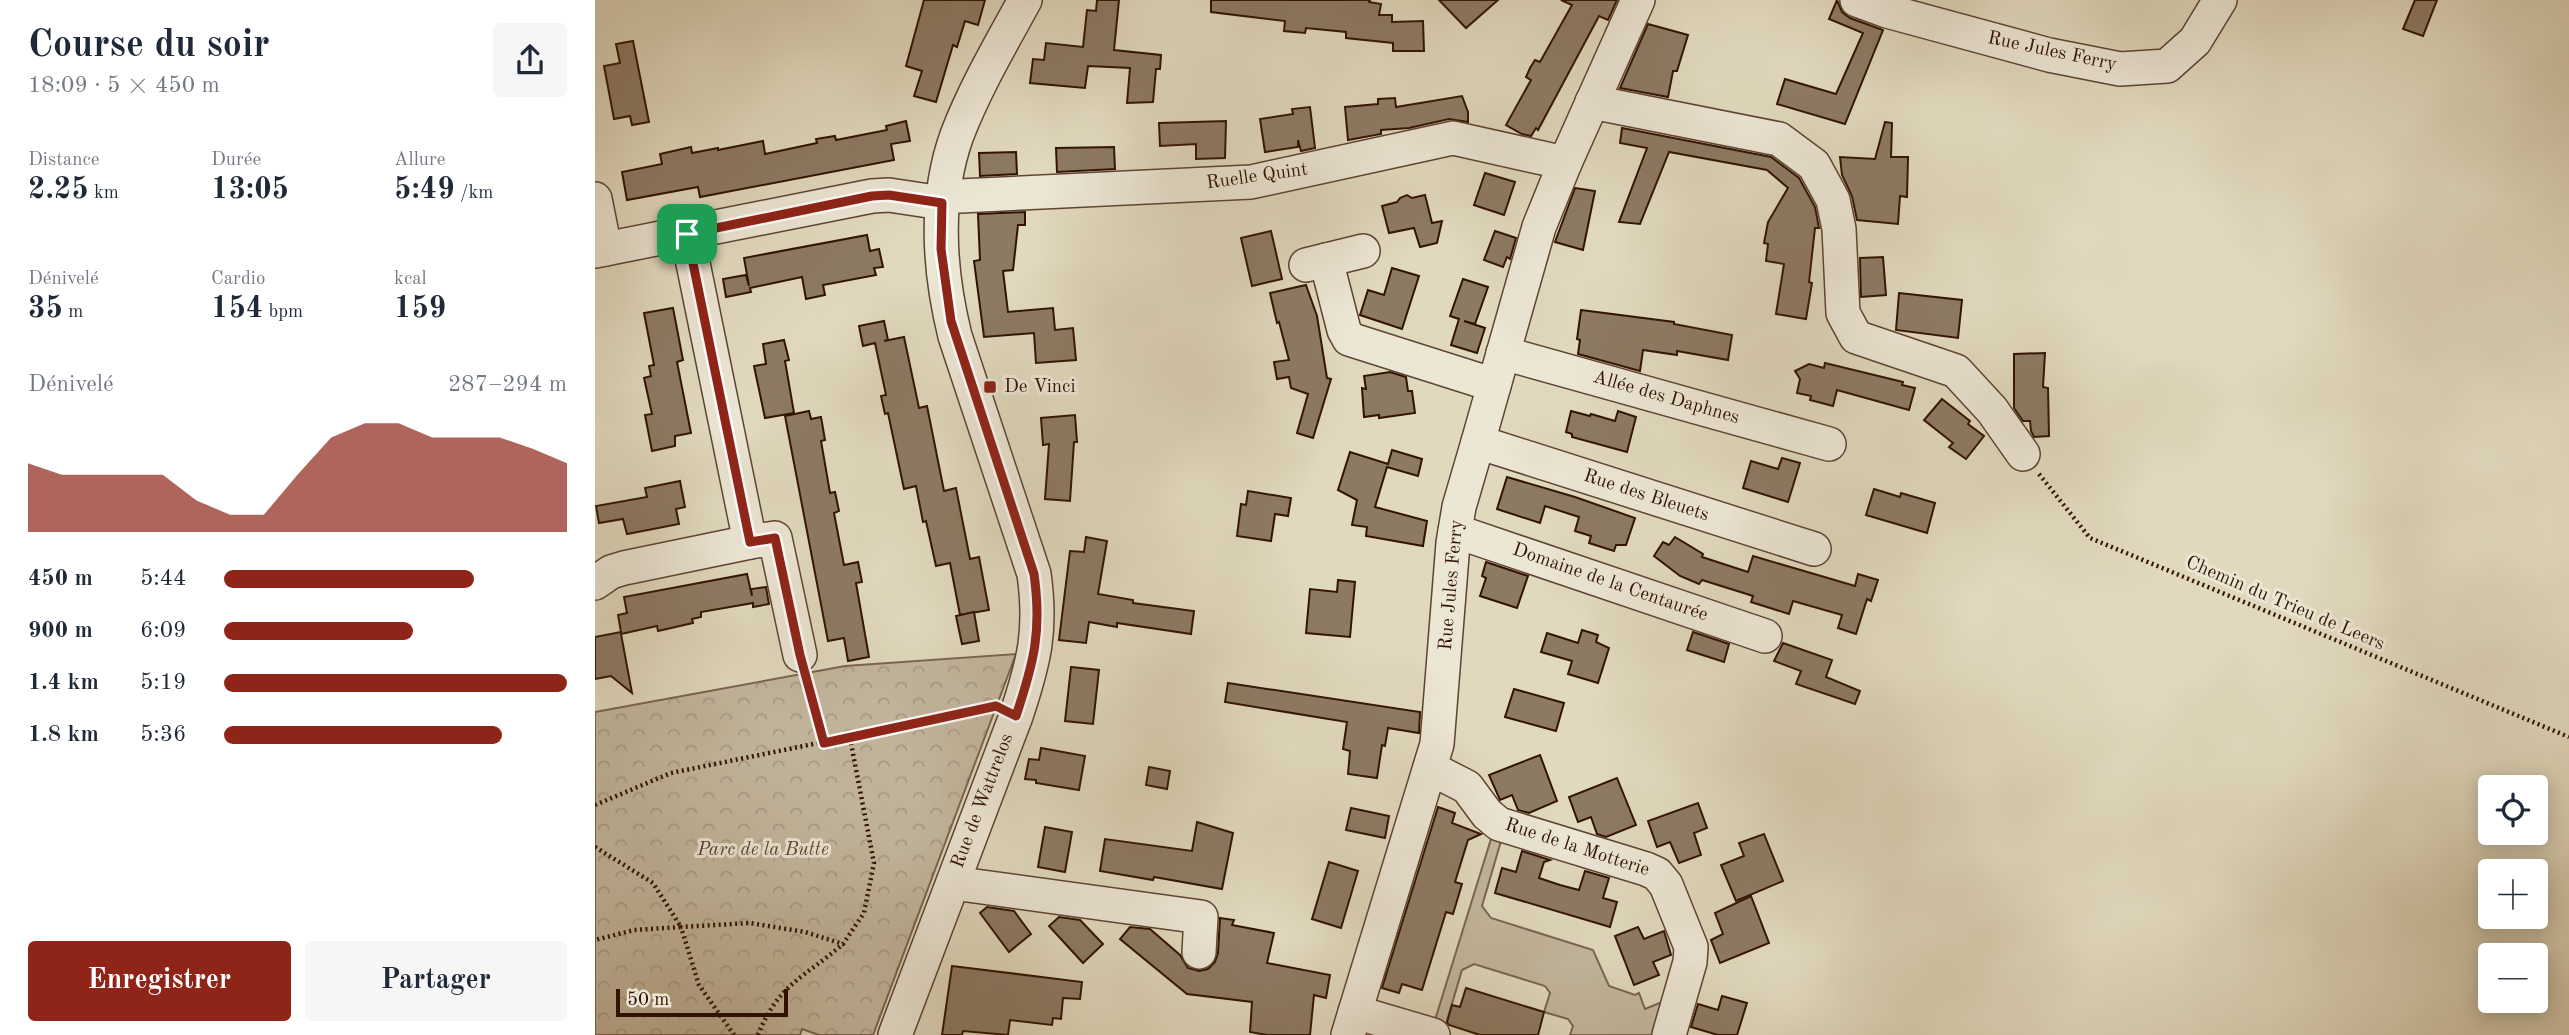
<!DOCTYPE html>
<html lang="fr">
<head>
<meta charset="utf-8">
<style>
	:root { --surface:#fff; --page:#f6f6f7; --text:#1f2937; --muted:#747a83; --accent:#8f2418 }
	body { margin:0; font-family:"Old Standard TT",serif; background:var(--page); color:var(--text); height:100vh; display:flex; flex-direction:column; font-size:26px; white-space:nowrap }
	* { box-sizing:border-box; margin:0 }
	p { font-size:23px; color:var(--muted) }
	.icon { flex:none; width:38px; height:38px; fill:none; stroke:currentColor; stroke-width:2; stroke-linecap:round; stroke-linejoin:round }
	.map { position:relative; flex:1; overflow:hidden }
	.sheet { display:flex; flex-direction:column; background:var(--surface); width:595px }
	.sheet>* { flex:none }
	.fabs { position:absolute; left:1883px; top:775px; display:grid; gap:14px }
	.fabs a { display:grid; place-items:center; width:70px; height:70px; border-radius:7px; background:var(--surface); box-shadow:0 4px 18px #0003; font-size:35px }
	.scale { position:absolute; left:21px; bottom:18px; width:172px; box-sizing:border-box; padding-left:7px; border:4px solid #321303; border-top:0; font-size:19px; line-height:24px; white-space:nowrap; color:#321303; -webkit-text-stroke:5px #ece6d5; paint-order:stroke }
	.pin { position:absolute; display:grid; place-items:center; width:60px; height:60px; color:#fff; margin:-30px; border-radius:14px; box-shadow:0 4px 10px #0006 }
	.round { display:grid; place-items:center; flex:none; width:74px; height:74px; border-radius:7px; background:var(--page) }
	.headline { display:flex; align-items:center; justify-content:space-between; height:119px; padding:0 28px }
	h1 { font-size:38px; font-weight:700; line-height:52px }
	.figures { display:grid; grid-template-columns:repeat(3,1fr); gap:10px; height:119px; padding:7px 28px }
	.figures div { display:grid; align-content:center }
	.figures b { font-size:30px; font-weight:700 }
	.figures small { font-size:19px; font-weight:400 }
	.figures p { font-size:19px }
	.chart { height:196px; padding:14px 28px }
	.chart p { display:flex; justify-content:space-between }
	.chart svg { width:100%; height:126px; margin-top:7px; fill:var(--accent); opacity:.7 }
	.cta { display:flex; gap:14px; margin-top:auto; padding:14px 28px }
	.cta a { flex:1; height:80px; border-radius:7px; background:var(--accent); color:#fff; font-size:28px; font-weight:700; line-height:80px; text-align:center }
	.cta a+a { background:var(--page); color:var(--text) }
	ul { padding:0 28px; list-style:none; font-size:23px }
	li { display:grid; grid-template-columns:112px 84px 1fr; align-items:center; height:52px }
	li i { height:18px; border-radius:9px; background:var(--accent) }
	main { display:flex; flex:1; min-height:0 }
	.map>svg:first-child { display:block }
</style>
</head>
<body>
<main>
<section class="sheet">
<div class="headline"><div><h1>Course du soir</h1><p>18:09 · 5 × 450 m</p></div><a class="round"><svg class="icon" aria-label="share" viewBox="0 0 24 24"><path d="M12 15V3M7 8l5-5 5 5M5 13v7h14v-7"/></svg></a></div>
<div class="figures">
<div><p>Distance</p><b>2.25<small> km</small></b></div>
<div><p>Durée</p><b>13:05</b></div>
<div><p>Allure</p><b>5:49<small> /km</small></b></div>
</div>
<div class="figures">
<div><p>Dénivelé</p><b>35<small> m</small></b></div>
<div><p>Cardio</p><b>154<small> bpm</small></b></div>
<div><p>kcal</p><b>159</b></div>
</div>
<div class="chart"><p><span>Dénivelé</span>287–294 m</p>
<svg viewBox="0 0 160 44" preserveAspectRatio="none"><path d="M0 44V20L10 24L20 24L30 24L40 24L50 33L60 38L70 38L80 24L90 11L100 6L110 6L120 11L130 11L140 11L150 15L160 20V44z"/></svg>
</div>
<ul>
<li><b>450 m</b>5:44<i style="width:73%"></i></li>
<li><b>900 m</b>6:09<i style="width:55%"></i></li>
<li><b>1.4 km</b>5:19<i style="width:100%"></i></li>
<li><b>1.8 km</b>5:36<i style="width:81%"></i></li>
</ul>
<div class="cta"><a>Enregistrer</a><a>Partager</a></div>
</section>
<div class="map">
<svg width="1974" height="1035" viewBox="0 0 1974 1035">
	<defs>
		<pattern id="park-crowns" width="20" height="18" patternUnits="userSpaceOnUse" patternTransform="scale(1.75)"><rect width="20" height="18" fill="#c3b79e"/><path d="M2 6a3 3 0 1 1 6 0M12 15a3 3 0 1 1 6 0" fill="none" stroke="#a89c86"/></pattern>
	</defs>
	<rect width="100%" height="100%" fill="#e1d9be"/>
	<filter id="stains"><feTurbulence type="fractalNoise" baseFrequency=".00286" numOctaves="4"/><feColorMatrix values="0 0 0 0 .2 0 0 0 0 .09 0 0 0 0 .02 0 0 0 .5 -.17"/></filter>
	<radialGradient id="worn" r=".72"><stop offset=".6" stop-color="#630" stop-opacity="0"/><stop offset="1" stop-color="#630" stop-opacity=".3"/></radialGradient>
	<polygon fill="#c3b79e" stroke="#7a6550" stroke-width="2" points="896,839 906,841 887,906 896,918 998,950 1014,986 1040,995 1044,993 1050,1009 1067,1002 1057,1035 975,1035 978,1026 973,1019 949,1012 955,993 950,986 879,964 867,970 851,1024 840,1020"/>
	<polygon fill="url(#park-crowns)" stroke="#7a6550" stroke-width="2" points="421,654 278,1035 224,1035 207,1029 205,1035 0,1035 0,712 250,666"/>
	<g fill="#8d7a64" stroke="#321303" stroke-width="2">
		<polygon points="329,0 390,0 383,25 370,21 362,47 358,45 341,102 319,96 327,71 311,66"/>
		<polygon points="502,0 524,0 519,50 566,55 565,69 561,69 558,102 532,103 535,68 493,66 490,88 435,83 438,59 449,60 451,43 488,47 492,10 501,11"/>
		<polygon points="616,0 775,0 774,2 786,4 784,15 797,15 797,22 828,21 829,51 798,51 798,43 751,38 751,32 711,28 710,33 689,31 690,21 616,12"/>
		<polygon points="844,0 903,0 871,28"/>
		<polygon points="966,0 1022,0 1013,20 1004,16 943,130 941,128 936,136 927,134 911,125 936,80 931,77 935,68 940,60 945,62 977,5"/>
		<polygon points="1242,0 1247,12 1255,18 1288,30 1250,124 1182,104 1190,79 1241,94 1268,33 1234,19"/>
		<polygon points="1820,0 1842,0 1828,36 1808,29"/>
		<polygon points="1053,24 1093,35 1082,71 1078,71 1073,97 1025,88"/>
		<polygon points="38,41 54,122 37,125 35,116 19,119 9,66 25,63 21,44"/>
		<polygon points="867,96 873,112 873,122 854,119 814,128 786,130 786,134 753,140 750,107 783,104 783,99 800,98 801,107"/>
		<polygon points="715,107 720,148 706,151 703,140 703,147 670,152 665,119 698,114 697,109"/>
		<polygon points="311,121 315,141 296,144 299,160 105,197 103,187 32,200 27,172 67,164 65,154 96,147 97,153 123,148 123,150 168,141 170,154 222,143 221,139 240,136 241,140 292,130 291,126"/>
		<polygon points="631,121 630,158 601,159 601,144 565,146 564,123"/>
		<polygon points="1290,122 1297,123 1296,157 1313,157 1312,197 1305,196 1303,224 1262,220 1257,196 1247,175 1245,157 1280,159"/>
		<polygon points="1027,128 1176,157 1204,178 1220,207 1224,228 1220,228 1214,282 1217,283 1211,319 1181,314 1189,264 1171,261 1173,244 1169,243 1173,222 1193,188 1172,170 1074,152 1045,224 1024,222 1052,148 1025,143"/>
		<polygon points="519,147 520,169 462,172 461,148"/>
		<polygon points="421,152 422,174 385,176 384,153"/>
		<polygon points="890,173 920,182 909,215 879,205"/>
		<polygon points="980,188 1000,191 988,250 960,242"/>
		<polygon points="812,195 817,198 830,195 837,223 847,221 842,243 825,247 819,228 794,233 787,206 802,202 805,198"/>
		<polygon points="430,212 430,225 423,225 418,270 408,271 413,312 458,308 460,330 478,328 481,360 441,363 439,333 389,337 379,261 385,260 383,214"/>
		<polygon points="676,231 687,279 657,286 646,238"/>
		<polygon points="900,231 921,238 915,259 912,257 908,267 889,260"/>
		<polygon points="272,235 275,251 284,249 288,267 279,268 281,275 228,285 230,295 211,299 207,277 155,288 156,292 131,297 128,279 151,275 154,286 149,258"/>
		<polygon points="1288,257 1291,295 1266,297 1265,258"/>
		<polygon points="797,268 824,276 807,329 765,315 773,290 789,295"/>
		<polygon points="868,279 893,287 880,324 869,321 890,328 882,353 856,345 864,319 855,316"/>
		<polygon points="711,285 722,316 732,378 736,379 718,438 702,433 713,394 696,388 694,377 682,379 679,362 694,360 684,322 682,323 675,293"/>
		<polygon points="1304,293 1367,300 1363,338 1301,330"/>
		<polygon points="78,308 88,360 82,362 96,433 80,436 80,446 57,451 50,415 57,414 49,378 56,376 54,366 59,365 49,313"/>
		<polygon points="986,310 1079,322 1079,324 1137,335 1133,360 1082,351 1082,355 1048,350 1045,371 983,354 985,340 982,339"/>
		<polygon points="289,321 293,340 289,341 309,337 324,408 332,406 349,491 361,488 375,559 384,557 394,610 365,615 355,563 341,566 331,521 328,522 321,486 309,489 293,413 290,414 286,396 291,395 280,343 268,346 264,326"/>
		<polygon points="189,340 194,360 190,361 199,413 170,418 159,366 171,364 168,344"/>
		<polygon points="1450,353 1448,387 1453,388 1454,436 1439,437 1436,431 1435,421 1428,421 1419,408 1419,354"/>
		<polygon points="1230,363 1308,382 1307,385 1320,388 1314,410 1242,390 1238,406 1215,400 1216,396 1202,393 1205,379 1200,371 1214,364 1229,368"/>
		<polygon points="795,372 811,377 813,391 817,391 820,413 784,418 784,415 769,417 767,388 771,389 769,376"/>
		<polygon points="1347,399 1375,421 1373,424 1389,436 1371,459 1354,447 1358,443 1329,420"/>
		<polygon points="214,411 216,419 226,417 230,440 226,441 235,493 240,492 244,511 239,513 249,565 263,562 267,582 261,583 274,657 253,661 249,638 233,641 190,416"/>
		<polygon points="976,411 995,416 996,414 1020,421 1023,411 1041,417 1032,452 977,437 977,434 971,432"/>
		<polygon points="480,415 482,442 479,442 475,501 450,499 454,444 448,445 446,418"/>
		<polygon points="797,450 827,459 823,476 792,467 780,507 832,521 828,546 771,536 772,527 757,525 762,500 743,490 755,452 793,464"/>
		<polygon points="1187,458 1205,463 1193,502 1148,488 1156,461 1183,469"/>
		<polygon points="912,477 980,497 1040,518 1031,545 1021,545 1019,551 994,543 996,536 980,531 984,517 950,506 945,523 902,509"/>
		<polygon points="85,481 90,507 81,509 84,524 32,534 28,519 4,523 1,506 52,497 50,488"/>
		<polygon points="1279,489 1305,497 1306,493 1340,503 1332,533 1271,515"/>
		<polygon points="653,491 696,498 693,516 680,514 676,541 642,536 646,504 651,505"/>
		<polygon points="491,537 512,541 503,594 538,600 538,603 599,611 596,634 522,623 522,627 494,622 491,643 464,640 475,551 489,552"/>
		<polygon points="1080,537 1108,554 1107,557 1153,572 1158,556 1260,586 1263,574 1283,580 1276,601 1272,599 1261,634 1243,628 1247,615 1198,601 1194,614 1156,602 1158,596 1107,580 1104,584 1085,576 1059,556 1068,542 1074,545"/>
		<polygon points="891,562 933,576 922,608 885,596 891,578 887,576"/>
		<polygon points="152,574 157,596 156,589 171,587 174,604 158,607 158,603 106,612 106,617 97,619 98,623 63,631 62,626 26,634 37,693 16,676 0,679 0,637 26,632 23,615 32,613 29,597"/>
		<polygon points="743,580 760,582 755,637 711,633 715,589 742,592"/>
		<polygon points="379,612 384,641 367,644 361,616"/>
		<polygon points="987,630 1003,635 1001,642 1014,648 1003,683 973,674 977,661 946,652 952,633 983,643"/>
		<polygon points="1098,632 1134,644 1129,662 1092,650"/>
		<polygon points="1188,643 1237,660 1231,677 1265,691 1260,704 1201,684 1206,671 1179,661"/>
		<polygon points="476,667 504,670 498,724 470,721"/>
		<polygon points="633,683 825,712 824,733 793,728 790,746 787,745 782,778 753,774 755,751 748,749 752,722 630,702"/>
		<polygon points="919,689 969,703 961,731 910,717"/>
		<polygon points="446,748 490,756 484,790 441,783 441,780 430,779 434,759 444,760"/>
		<polygon points="945,755 962,801 934,813 923,810 917,795 905,800 894,775"/>
		<polygon points="554,767 575,771 572,789 551,785"/>
		<polygon points="1022,778 1041,825 1011,837 1002,834 996,817 983,822 974,797"/>
		<polygon points="1103,803 1112,828 1099,833 1106,855 1084,863 1075,842 1062,847 1053,821"/>
		<polygon points="843,807 860,813 857,823 886,834 873,840 860,882 867,884 858,914 851,912 827,990 807,984 804,993 787,988"/>
		<polygon points="756,808 794,816 790,838 751,830"/>
		<polygon points="602,822 638,833 627,889 559,877 558,880 505,871 510,839 597,851"/>
		<polygon points="450,827 477,832 470,872 443,867"/>
		<polygon points="1169,834 1188,881 1141,901 1126,865 1149,856 1144,843"/>
		<polygon points="927,851 955,860 949,862 944,878 965,885 984,890 990,871 1014,878 1008,898 1022,902 1015,927 900,893 907,868 921,872"/>
		<polygon points="734,862 763,871 746,928 717,919"/>
		<polygon points="1156,896 1174,943 1125,963 1116,940 1128,934 1120,913"/>
		<polygon points="392,907 419,911 436,934 414,952 385,913"/>
		<polygon points="464,917 485,920 508,944 488,963 454,926"/>
		<polygon points="625,918 639,920 637,925 679,933 672,963 735,975 731,998 719,995 715,1035 672,1035 655,1032 657,1002 592,994 525,939 535,927 555,929 585,955 593,968 604,971 613,969 620,962 623,953"/>
		<polygon points="1043,927 1049,939 1069,931 1076,955 1058,962 1064,975 1039,985 1020,936"/>
		<polygon points="357,966 487,982 485,999 468,998 466,1019 458,1018 457,1025 415,1020 413,1035 368,1031 367,1035 347,1035"/>
		<polygon points="871,988 949,1012 943,1035 885,1035 854,1025 852,1022 857,1005 865,1007"/>
		<polygon points="1127,996 1152,1003 1142,1035 1123,1035 1096,1027 1103,1004 1123,1010"/>
	</g>
	<g fill="none" stroke-linecap="round" stroke-linejoin="round">
		<defs>
			<g id="minor">
				<polyline points="1262,0 1292,11 1454,55 1525,69 1572,66 1600,41 1625,0"/>
				<polyline points="997,102 1184,139 1219,165 1238,200 1244,229 1248,313 1261,337 1361,371 1397,410 1428,454"/>
				<polyline points="348,195 365,196 656,182 858,138 970,163"/>
				<polyline points="0,199 10,249"/>
				<polyline points="92,234 155,542 180,538 205,655"/>
				<polyline points="0,251 277,196 294,195 347,203"/>
				<polyline points="731,260 749,330 754,339 899,385"/>
				<polyline points="711,265 768,251"/>
				<polyline points="908,353 1234,444"/>
				<polyline points="883,442 1219,549"/>
				<polyline points="860,531 1170,636"/>
				<polyline points="0,583 16,572 29,568 155,542"/>
				<polyline points="835,768 872,787 892,814 904,824 1051,869 1062,874 1071,885 1096,947 1095,962 1074,1035"/>
				<polyline points="358,883 606,917 604,952"/>
				<polyline points="760,1012 838,1035"/>
				<path d="M300 1035 421 716C439 662 447 631 439 574L360 336C344 271 339 199 362 135 380 88 406 44 430 0"/>
				<polyline points="753,1035 842,744 858,543 864,507 883,442 944,227 970,163 1043,0"/>
			</g>
		</defs>
		<use href="#minor" stroke="#5e4432" stroke-width="36"/>
		<g stroke="#321303" stroke-width="4.5" stroke-dasharray="2 3.5" stroke-linecap="butt">
			<polyline points="1444,474 1495,538 1974,737"/>
			<polyline points="211,680 229,743"/>
			<polyline points="0,805 76,773 395,708"/>
			<polyline points="0,847 58,883 86,927 39,930 0,940"/>
			<polyline points="139,1035 104,985 86,927 155,923 210,932 248,944 269,913 279,863 255,738"/>
			<path d="M163 1035C183 984 210 977 248 944"/>
		</g>
		<use href="#minor" stroke="#ece6d5" stroke-width="33"/>
	</g>
	<g fill="none" stroke-linecap="round" stroke-linejoin="round">
		<defs>
			<path id="route" d="M294 195 347 203 346 249 356 321 439 574C447 631 439 662 421 716L401 706 229 743 205 655 180 538 155 542 92 234 277 196Z"/>
		</defs>
		<use href="#route" stroke="#fff" stroke-width="14"/>
		<use href="#route" stroke="#8f2418" stroke-width="9"/>
	</g>
	<rect fill="#8f2418" stroke="#ece6d5" stroke-width="2.5" x="388" y="380" width="14" height="14" rx="3.5"/>
	<g text-anchor="middle" dominant-baseline="central" stroke-width="6" stroke-linejoin="round" paint-order="stroke">
		<g font-size="19" fill="#321303" stroke="#ece6d5">
			<text transform="translate(1457 52) rotate(12)">Rue Jules Ferry</text>
			<text transform="translate(662 177) rotate(-8)">Ruelle Quint</text>
			<text transform="translate(1071 398) rotate(16)">Allée des Daphnes</text>
			<text transform="translate(1051 496) rotate(18)">Rue des Bleuets</text>
			<text transform="translate(1015 583) rotate(19)">Domaine de la Centaurée</text>
			<text transform="translate(857 585) rotate(-85)">Rue Jules Ferry</text>
			<text transform="translate(1690 604) rotate(23)">Chemin du Trieu de Leers</text>
			<text transform="translate(388 801) rotate(-69)">Rue de Wattrelos</text>
			<text transform="translate(982 848) rotate(18)">Rue de la Motterie</text>
		</g>
		<g font-size="19" fill="#321303" stroke="#ece6d5" text-anchor="start">
			<text x="409" y="387">De Vinci</text>
		</g>
		<g font-size="19" font-style="italic" fill="#5e4432" stroke="#ece6d5">
			<text x="168" y="850">Parc de la Butte</text>
		</g>
	</g>
	<rect width="100%" height="100%" filter="url(#stains)"/>
	<rect width="100%" height="100%" fill="url(#worn)"/>
</svg>
<div class="fabs">
<a><svg class="icon" aria-label="locate" viewBox="0 0 24 24"><circle cx="12" cy="12" r="6"/><path d="M12 2v4M12 18v4M2 12h4M18 12h4"/></svg></a>
<a>+</a>
<a>−</a>
</div>
<div class="scale">50 m</div>
<div class="pin" style="left:92px;top:234px;background:#1e9e55"><svg class="icon" aria-label="arrive" viewBox="0 0 24 24"><path d="M6 21V4h12l-3 4 3 4H6"/></svg></div>
</div>
</main>
</body>
</html>
